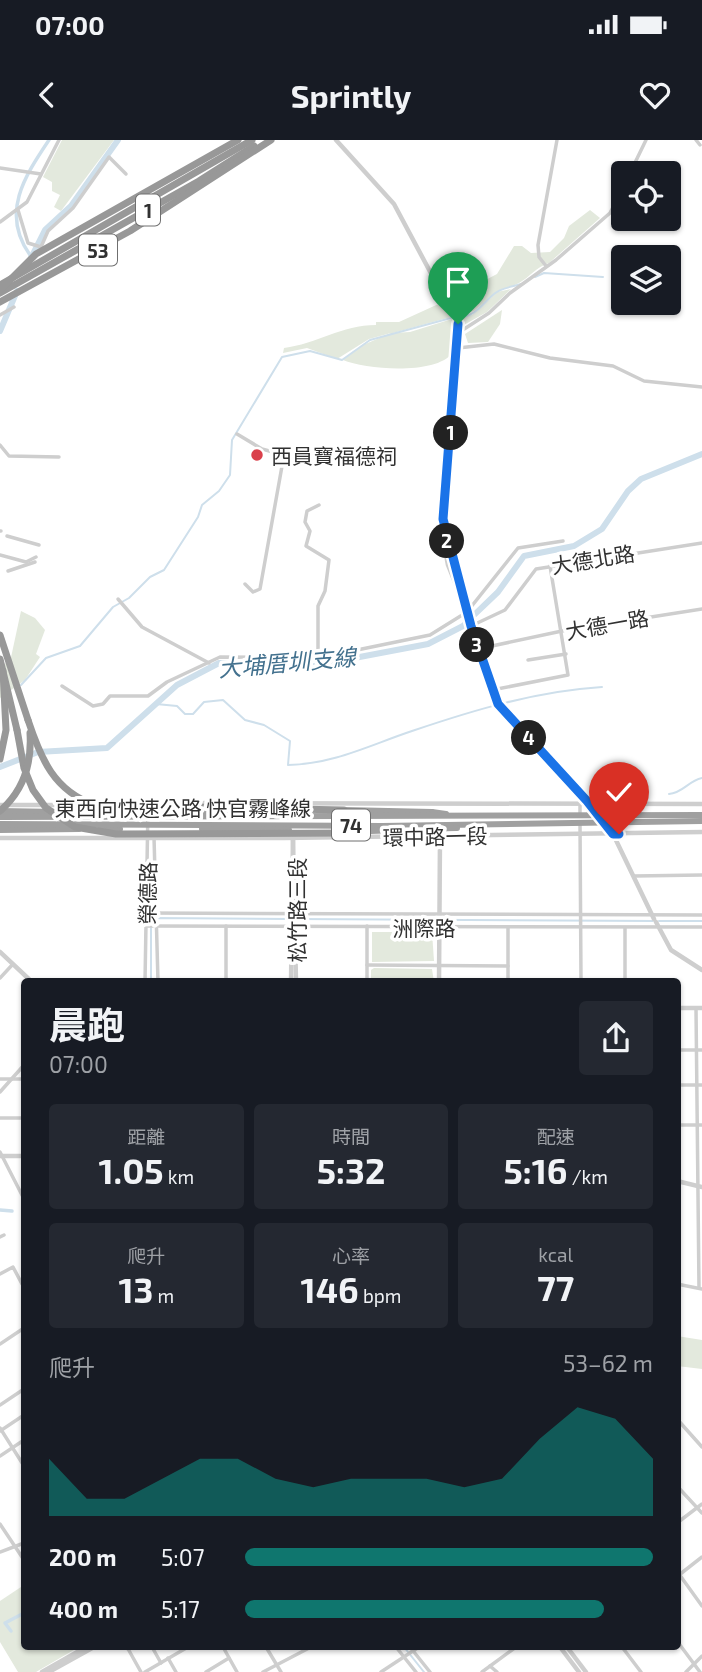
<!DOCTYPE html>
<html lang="zh-TW">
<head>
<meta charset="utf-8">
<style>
	:root { --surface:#171b24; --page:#242831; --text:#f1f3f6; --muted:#9ea1a6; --accent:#0f766e }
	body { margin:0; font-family:"Exo 2","Noto Sans TC",sans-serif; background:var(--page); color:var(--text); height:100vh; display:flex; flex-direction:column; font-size:26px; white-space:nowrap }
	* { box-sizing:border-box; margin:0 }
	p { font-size:23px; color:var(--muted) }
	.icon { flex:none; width:38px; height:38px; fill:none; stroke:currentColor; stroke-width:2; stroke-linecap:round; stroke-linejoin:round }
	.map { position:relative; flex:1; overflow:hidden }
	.side { position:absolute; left:21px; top:838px; width:660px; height:672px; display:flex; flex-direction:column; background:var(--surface); border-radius:7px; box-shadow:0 2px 5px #0004 }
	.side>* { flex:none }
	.fabs { position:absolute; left:611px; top:21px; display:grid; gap:14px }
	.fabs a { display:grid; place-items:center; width:70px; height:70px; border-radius:7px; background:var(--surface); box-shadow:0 2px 5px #0004; font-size:35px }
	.pin { position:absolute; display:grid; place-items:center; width:60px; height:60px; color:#fff; margin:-72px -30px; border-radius:50% 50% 50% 0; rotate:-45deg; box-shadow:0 0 7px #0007 }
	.pin .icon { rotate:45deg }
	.km { position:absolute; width:35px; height:35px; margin:-18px; border-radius:50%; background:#222; color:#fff; font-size:19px; line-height:35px; text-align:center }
	.round { display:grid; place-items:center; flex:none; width:74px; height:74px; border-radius:7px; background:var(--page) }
	.headline { display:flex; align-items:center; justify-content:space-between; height:119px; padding:0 28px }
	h1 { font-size:38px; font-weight:700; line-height:52px }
	.figures { display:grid; grid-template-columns:repeat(3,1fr); gap:10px; height:119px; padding:7px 28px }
	.figures div { display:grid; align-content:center; border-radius:7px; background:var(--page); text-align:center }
	.figures b { font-size:35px; font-weight:700 }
	.figures small { font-size:19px; font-weight:400 }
	.figures p { font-size:19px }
	.chart { height:196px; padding:14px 28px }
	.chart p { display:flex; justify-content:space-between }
	.chart svg { width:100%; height:126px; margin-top:7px; fill:var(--accent); opacity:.7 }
	ul { padding:0 28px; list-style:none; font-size:23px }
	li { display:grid; grid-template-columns:112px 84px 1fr; align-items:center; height:52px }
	li i { height:18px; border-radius:9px; background:var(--accent) }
	.status { display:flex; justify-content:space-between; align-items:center; height:49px; padding:0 35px; background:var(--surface); direction:ltr }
	.status svg { height:19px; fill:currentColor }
	header { display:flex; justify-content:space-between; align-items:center; height:91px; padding:0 28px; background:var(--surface); font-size:32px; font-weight:700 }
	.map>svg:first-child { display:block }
</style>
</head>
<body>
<div class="status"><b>07:00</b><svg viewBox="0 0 49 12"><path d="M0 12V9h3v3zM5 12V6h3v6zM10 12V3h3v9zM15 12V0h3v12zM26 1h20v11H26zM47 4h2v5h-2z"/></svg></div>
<header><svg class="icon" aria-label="back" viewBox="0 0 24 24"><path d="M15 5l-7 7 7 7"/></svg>Sprintly<svg class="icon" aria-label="heart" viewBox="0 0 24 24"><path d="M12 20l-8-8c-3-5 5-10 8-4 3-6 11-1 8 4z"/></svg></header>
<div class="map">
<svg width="702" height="1532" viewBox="0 0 702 1532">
	<rect width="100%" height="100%" fill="#fff"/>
	<g fill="#e3e9dd">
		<polygon points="62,0 114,0 61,71 54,67 60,55 52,51 52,42 43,37"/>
		<path d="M590 70 600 78 549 123C536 127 530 137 519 143 512 147 504 147 497 152L511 149 487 172 462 186 459 178 472 175 494 155 474 171 458 176 449 159 497 134 514 106H522L531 113 550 112 564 98 569 86Z"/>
		<path d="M445 161 451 177 393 193 410 192 452 179 455 195 452 213C437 235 366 230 343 220L363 205 391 193 369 199 337 219 307 208 283 213 284 208C316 204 342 185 376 185V182H399Z"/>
		<polygon points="502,170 500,184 488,202 468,203 465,194"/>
		<polygon points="21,471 35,478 45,490 36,514 40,517 25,540 0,558 0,525 10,522"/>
		<polygon points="372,792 432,792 434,821 372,822"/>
		<polygon points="374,828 432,829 434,842 371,842 371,830"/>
		<polygon points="677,1196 702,1200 702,1229 677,1226"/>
		<polygon points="24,1445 24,1507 79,1507 36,1532 18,1532 0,1502 0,1461"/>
	</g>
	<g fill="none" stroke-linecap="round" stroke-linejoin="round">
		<g stroke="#cedfeb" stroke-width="2">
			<polyline points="535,137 544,133 603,137"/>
			<path d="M457 177C475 178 482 164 494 154 500 148 512 147 521 144"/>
			<polyline points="21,545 46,518 80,506 113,467 129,458 150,437 164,430 198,377 202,365 219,351 230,335 232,300 282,217 310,211 342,220 370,200 451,178"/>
			<path d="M156 564 177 566 185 574H193L204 562 223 560 245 580 264 585 290 601 288 625C334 624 370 605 412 591 474 570 537 551 602 547"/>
			<path d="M669 654C683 653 688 641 702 638"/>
			<polyline points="295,779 653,781"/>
			<polyline points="659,781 702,781"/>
			<polyline points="151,842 151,778 289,779"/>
			<polyline points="404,1507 424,1532"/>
		</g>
		<g stroke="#cedfeb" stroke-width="3.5">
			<path d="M30 115C0 73 25 36 49 0"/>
			<polyline points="0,1070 12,1071"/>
			<polyline points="11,1491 5,1483 24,1473"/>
		</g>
		<g stroke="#cedfeb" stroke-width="6">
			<polyline points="29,122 45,90 71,66 118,0"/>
			<polyline points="0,191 17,151"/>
			<polyline points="0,627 38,612 107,608 177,545 219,523 328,523 428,504 463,486 473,476 498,452 524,416 574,406 602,389 628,351 641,339 702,314"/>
		</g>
		<g stroke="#cecece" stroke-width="3.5">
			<polyline points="696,0 700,5"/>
			<polyline points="0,28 41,34"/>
			<polyline points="630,33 646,0"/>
			<polyline points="18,70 28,103 41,107 48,91 73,68 109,17 126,34"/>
			<polyline points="0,82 27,62 59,0"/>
			<polyline points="546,126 539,117 538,105 557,0"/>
			<polyline points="0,175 14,167"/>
			<polyline points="458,193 489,173 510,153 556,120 610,73 623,48"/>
			<polyline points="458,208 494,204 550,218 613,226 644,241 702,247"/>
			<polyline points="237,294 262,309 284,315 260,449 253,452 245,444"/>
			<polyline points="0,305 9,316 59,317"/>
			<polyline points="0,391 1,391"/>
			<polyline points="7,396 39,405"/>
			<polyline points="0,415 26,422 36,417"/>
			<polyline points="8,431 35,422"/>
			<polyline points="118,459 142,487 209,523"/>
			<polyline points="471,486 505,470 536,429 702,403"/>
			<polyline points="478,509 562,491 702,469"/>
			<polyline points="318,518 318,466 325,451 329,420 306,406 310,391 305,382 307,371 319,365"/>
			<polyline points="528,520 566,514"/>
			<polyline points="62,546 93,566 103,564 110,556 148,556 167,542 220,517 318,518 430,495 467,472 518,408 563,401"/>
			<polyline points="492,550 568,535 550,426"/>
			<polyline points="580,655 580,675"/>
			<polyline points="580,683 581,842"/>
			<polyline points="154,697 158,842"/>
			<polyline points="634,736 702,735"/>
			<polyline points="146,773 702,775"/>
			<polyline points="146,786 702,787"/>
			<polyline points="226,786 226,842"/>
			<polyline points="367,786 367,842"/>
			<polyline points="367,825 508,826"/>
			<polyline points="0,838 13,824"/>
			<polyline points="145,842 148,666"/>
			<polyline points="508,842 508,787"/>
			<polyline points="625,842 625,788"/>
			<polyline points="696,868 699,1148"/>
			<polyline points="677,910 702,910"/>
			<polyline points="0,939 24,939"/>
			<polyline points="677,945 702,945"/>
			<polyline points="0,952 24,925"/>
			<polyline points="0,978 24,978"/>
			<polyline points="677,985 702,985"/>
			<polyline points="0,1012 24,1059"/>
			<polyline points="0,1097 4,1095"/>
			<polyline points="0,1134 13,1127 22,1144"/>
			<polyline points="677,1144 702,1149"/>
			<polyline points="0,1204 24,1188"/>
			<polyline points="0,1265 24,1249"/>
			<polyline points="677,1279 702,1307"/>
			<polyline points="0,1288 24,1326"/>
			<polyline points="0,1291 24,1275"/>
			<polyline points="0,1316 24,1300"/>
			<polyline points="677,1346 702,1373"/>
			<polyline points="677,1383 702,1364"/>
			<polyline points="0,1384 24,1420"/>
			<polyline points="0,1412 24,1403"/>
			<polyline points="679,1434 702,1466"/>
			<polyline points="679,1435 702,1417"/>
			<polyline points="677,1501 700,1532"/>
			<polyline points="127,1507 141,1532"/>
			<polyline points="152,1507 161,1523"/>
			<polyline points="223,1507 237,1532"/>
			<polyline points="266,1507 281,1532"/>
			<polyline points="396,1507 416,1532"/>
			<polyline points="410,1507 430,1532"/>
			<polyline points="622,1507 641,1532"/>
			<polyline points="128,1509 136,1507"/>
			<polyline points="168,1518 176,1532"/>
			<polyline points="490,1526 497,1532"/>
			<polyline points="145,1532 188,1507"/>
			<polyline points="206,1532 229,1518"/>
			<polyline points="263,1532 311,1507"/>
			<polyline points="381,1532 419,1507"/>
			<polyline points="482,1532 516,1507"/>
			<polyline points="686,1532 702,1516"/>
		</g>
		<g stroke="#cecece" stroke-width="4.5">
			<polyline points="336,0 394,64 458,184 441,388 448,425 467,472"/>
			<polyline points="444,387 459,431 471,486 498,564 587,661 613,694 654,779"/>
			<polyline points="186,663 702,664"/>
			<polyline points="0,665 90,665"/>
			<polyline points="0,698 284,698 702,692"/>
			<polyline points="293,699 296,842"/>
			<polyline points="656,782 671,810 702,830"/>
			<polyline points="0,812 32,842"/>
			<polyline points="291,842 293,696"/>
			<polyline points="439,842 440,696"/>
			<polyline points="677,868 702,868"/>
			<polyline points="0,1016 24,1016"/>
			<polyline points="677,1041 702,1047"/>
			<polyline points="560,1507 579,1532"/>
			<polyline points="567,1507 586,1532"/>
			<polyline points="42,1532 86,1507"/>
			<polyline points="49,1532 94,1507"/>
		</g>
		<g stroke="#a0a0a0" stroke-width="6">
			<polyline points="344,670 432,672"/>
			<polyline points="0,671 119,673"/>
			<polyline points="100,689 120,689"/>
			<polyline points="0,690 79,689"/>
		</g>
		<g stroke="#989898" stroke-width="7">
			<polyline points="0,145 252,0"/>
			<polyline points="0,153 199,41 254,6"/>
			<polyline points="0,162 130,91 271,0"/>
			<polyline points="0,495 28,580"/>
			<polyline points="0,519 17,590"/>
			<polyline points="0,619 6,590 3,531"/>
		</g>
		<g stroke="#a0a0a0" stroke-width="6">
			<polyline points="432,672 446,674"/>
			<polyline points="175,673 304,673"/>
			<polyline points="0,677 702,675"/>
			<polyline points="0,684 382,686 702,681"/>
			<polyline points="202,689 289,690"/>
			<polyline points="342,692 457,688"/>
		</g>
		<g stroke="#989898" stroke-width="7">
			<polyline points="0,150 36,114 238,0"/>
			<path d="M28 580C41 619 54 651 95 665L344 670"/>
			<polyline points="17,590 24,628 33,650 46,668 75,687 116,694 347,693"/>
			<path d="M0 671C23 651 32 624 30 593"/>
		</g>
	</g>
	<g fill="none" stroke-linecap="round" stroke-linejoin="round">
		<defs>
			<polyline id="route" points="458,184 443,379 471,486 498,564 587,661 613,694 619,694"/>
		</defs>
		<use href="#route" stroke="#fff" stroke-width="14"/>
		<use href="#route" stroke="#1a73e8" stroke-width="9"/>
	</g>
	<circle fill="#da404b" stroke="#fff" stroke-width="2.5" cx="257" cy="315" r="7"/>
	<g text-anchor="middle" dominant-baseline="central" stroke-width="7" stroke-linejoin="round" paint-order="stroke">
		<g fill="#fff" stroke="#6f6f6f" stroke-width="2">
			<rect x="136" y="54.5" width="24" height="31" rx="5"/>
			<rect x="79" y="94.5" width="38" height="31" rx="5"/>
			<rect x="332" y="669.5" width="38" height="31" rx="5"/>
		</g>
		<g font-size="19" font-weight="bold" fill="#313131">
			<text x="148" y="70">1</text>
			<text x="98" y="110">53</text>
			<text x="351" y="685">74</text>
		</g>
		<g font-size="21" fill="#313131" stroke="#fff" text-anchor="start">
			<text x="271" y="315">西員寶福德祠</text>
		</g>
		<g font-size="21" fill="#313131" stroke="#fff">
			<text transform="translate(593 419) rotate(-9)">大德北路</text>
			<text transform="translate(607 484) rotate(-10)">大德一路</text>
			<text x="183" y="667">東西向快速公路 快官霧峰線</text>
			<text transform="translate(435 696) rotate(-1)">環中路一段</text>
			<text transform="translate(147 753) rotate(-89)">榮德路</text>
			<text transform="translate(296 770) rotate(-90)">松竹路三段</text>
			<text x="424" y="787">洲際路</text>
		</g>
		<g font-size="23" font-style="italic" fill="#43718e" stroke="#fff">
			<text transform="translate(287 522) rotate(-5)">大埔厝圳支線</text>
		</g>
	</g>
</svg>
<div class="fabs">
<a><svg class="icon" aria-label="locate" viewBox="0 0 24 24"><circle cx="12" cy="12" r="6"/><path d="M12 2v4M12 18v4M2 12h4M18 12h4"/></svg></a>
<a><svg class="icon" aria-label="layers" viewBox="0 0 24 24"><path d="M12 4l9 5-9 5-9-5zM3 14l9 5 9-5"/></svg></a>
</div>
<div class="pin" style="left:458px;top:184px;background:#1e9e55"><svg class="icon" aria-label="arrive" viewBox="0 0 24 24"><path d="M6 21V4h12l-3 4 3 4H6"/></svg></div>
<div class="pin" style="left:619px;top:694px;background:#d93025"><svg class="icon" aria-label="check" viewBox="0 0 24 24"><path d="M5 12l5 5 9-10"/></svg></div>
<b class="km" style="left:451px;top:293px">1</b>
<b class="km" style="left:447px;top:401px">2</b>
<b class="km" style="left:477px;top:505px">3</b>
<b class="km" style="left:529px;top:598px">4</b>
<section class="side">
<div class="headline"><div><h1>晨跑</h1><p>07:00</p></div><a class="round"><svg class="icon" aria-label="share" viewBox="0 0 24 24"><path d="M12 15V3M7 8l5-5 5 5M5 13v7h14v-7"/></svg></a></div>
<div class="figures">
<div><p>距離</p><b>1.05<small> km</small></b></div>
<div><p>時間</p><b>5:32</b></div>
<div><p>配速</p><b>5:16<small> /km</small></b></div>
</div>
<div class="figures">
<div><p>爬升</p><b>13<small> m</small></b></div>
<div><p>心率</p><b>146<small> bpm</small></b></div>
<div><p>kcal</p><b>77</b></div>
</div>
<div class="chart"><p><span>爬升</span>53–62 m</p>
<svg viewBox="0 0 160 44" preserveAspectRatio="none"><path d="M0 44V24L10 38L20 38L30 31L40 24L50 24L60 31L70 34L80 31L90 31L100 31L110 34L120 31L130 17L140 6L150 10L160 24V44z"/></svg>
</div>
<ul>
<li><b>200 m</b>5:07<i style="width:100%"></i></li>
<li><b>400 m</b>5:17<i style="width:88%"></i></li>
</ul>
</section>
</div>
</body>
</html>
